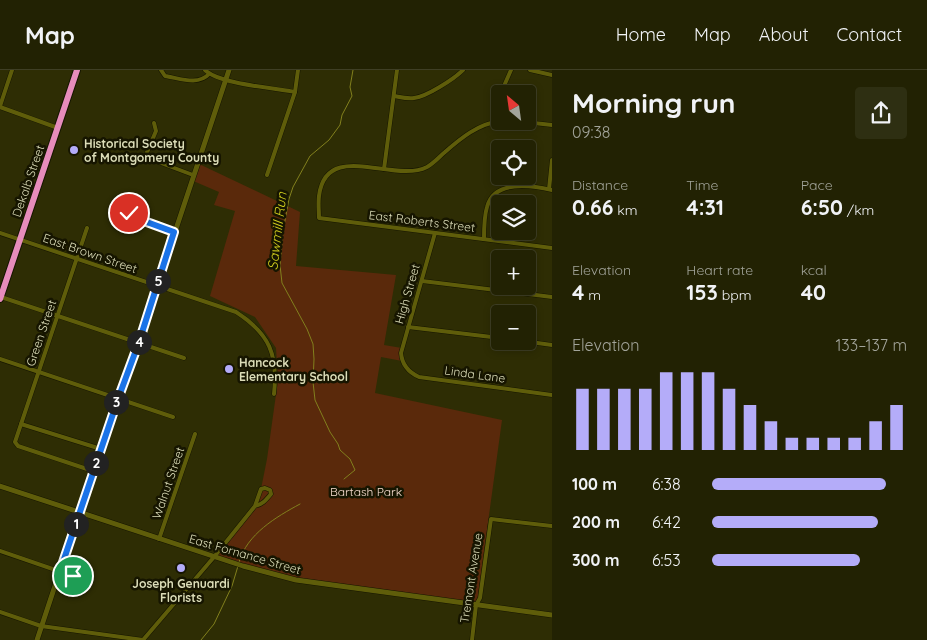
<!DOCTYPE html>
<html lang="en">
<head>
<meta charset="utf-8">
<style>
	:root { --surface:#222203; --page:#2e2f12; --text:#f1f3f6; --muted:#a2a49a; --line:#3f3f25; --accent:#b4acf9 }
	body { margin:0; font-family:Quicksand,sans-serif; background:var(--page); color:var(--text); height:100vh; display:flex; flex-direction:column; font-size:19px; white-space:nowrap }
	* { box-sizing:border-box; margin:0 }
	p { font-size:16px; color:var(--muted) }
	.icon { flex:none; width:28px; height:28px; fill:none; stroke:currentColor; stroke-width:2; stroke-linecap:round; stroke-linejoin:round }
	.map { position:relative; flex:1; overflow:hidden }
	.sheet { display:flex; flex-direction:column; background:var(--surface); width:375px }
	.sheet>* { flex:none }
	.needle { width:32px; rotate:331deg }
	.tools { position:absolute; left:491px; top:15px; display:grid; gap:10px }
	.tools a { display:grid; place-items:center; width:45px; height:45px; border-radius:5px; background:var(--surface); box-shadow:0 2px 8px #0003,0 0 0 1px var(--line); font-size:25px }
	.pin { position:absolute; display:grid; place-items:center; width:42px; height:42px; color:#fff; margin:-21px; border:2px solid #fff; border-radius:50%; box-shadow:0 1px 5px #0007 }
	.km { position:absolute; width:25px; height:25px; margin:-12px; border-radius:50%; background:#222; color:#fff; font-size:14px; line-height:25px; text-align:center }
	.round { display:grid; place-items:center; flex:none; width:52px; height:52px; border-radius:5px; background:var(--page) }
	.headline { display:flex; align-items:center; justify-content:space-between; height:85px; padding:0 20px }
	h1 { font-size:28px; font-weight:700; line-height:38px }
	.metrics { display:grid; grid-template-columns:repeat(3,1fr); gap:8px; height:85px; padding:5px 20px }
	.metrics div { display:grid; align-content:center }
	.metrics b { font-size:21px; font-weight:700 }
	.metrics small { font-size:14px; font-weight:400 }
	.metrics p { font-size:14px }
	.chart { height:140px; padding:10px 20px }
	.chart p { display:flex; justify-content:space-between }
	.chart svg { width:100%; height:90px; margin-top:5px; stroke:var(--accent); stroke-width:6 }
	ul { padding:0 20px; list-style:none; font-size:16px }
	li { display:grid; grid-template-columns:80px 60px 1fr; align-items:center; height:38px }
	li i { height:12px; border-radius:6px; background:var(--accent) }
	header { display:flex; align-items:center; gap:30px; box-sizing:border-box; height:70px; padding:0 25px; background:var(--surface); border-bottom:1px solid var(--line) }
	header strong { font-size:24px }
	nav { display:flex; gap:28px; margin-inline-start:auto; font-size:18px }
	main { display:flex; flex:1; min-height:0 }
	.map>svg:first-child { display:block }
</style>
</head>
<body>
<header>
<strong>Map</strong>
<nav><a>Home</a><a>Map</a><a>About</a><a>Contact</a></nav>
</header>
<main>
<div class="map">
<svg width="552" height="570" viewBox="0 0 552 570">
	<rect width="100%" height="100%" fill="#2e2d04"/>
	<polygon fill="#5a290b" points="197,93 300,142 296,196 396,205 384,275 402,278 402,291 381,287 375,323 502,350 477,533 296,510 214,487 255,436 261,419 267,389 278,310 276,278 255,247 210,226 235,141 214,135 219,122 191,110"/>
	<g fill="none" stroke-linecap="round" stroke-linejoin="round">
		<g stroke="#82801d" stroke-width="1">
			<polyline points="344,409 355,400 350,389 340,380 338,374 330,362 315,330 313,312 314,289 313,274 307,259 282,213 280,195 283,161 289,129 293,117 310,86 329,70 340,55 342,45 352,26 350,17 353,0"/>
			<path d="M239 492C247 464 276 447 300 434"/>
			<polyline points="201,570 214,554 232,516 238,496"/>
		</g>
		<defs>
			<g id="street">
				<path d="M161 0 165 6C179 8 198 16 209 4"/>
				<path d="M205 0C219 14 274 18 295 22"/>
				<polyline points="530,0 552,5"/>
				<polyline points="503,24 504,16 511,0"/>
				<path d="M394 26C400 27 407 29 414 28 426 27 454 9 463 0"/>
				<polyline points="0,36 12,0"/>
				<polyline points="0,37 58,58"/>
				<path d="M500 51C478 54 461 68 445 82 439 87 434 93 427 97 394 114 326 69 319 126 318 133 319 141 319 148L552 178"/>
				<polyline points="516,51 552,55"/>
				<polyline points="154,53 156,61 145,87 193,105"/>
				<polyline points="384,99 397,0"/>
				<polyline points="267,105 295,22 298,0"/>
				<polyline points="549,119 552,90"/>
				<polyline points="129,143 133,147 174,162"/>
				<polyline points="87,158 15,372 18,376 93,401"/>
				<path d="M0 163 236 242C270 264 278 285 274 324"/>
				<path d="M435 163 401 283C402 295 408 302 419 307L552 325"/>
				<path d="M484 169C484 159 484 147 487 137 494 110 530 115 552 120"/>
				<polyline points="422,211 552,227"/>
				<polyline points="1,227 184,288"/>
				<polyline points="408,257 500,268"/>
				<polyline points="523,271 552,275"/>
				<polyline points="0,289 173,347"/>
				<polyline points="21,354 101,379"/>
				<polyline points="159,469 195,364"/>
				<polyline points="0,481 73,506"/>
				<polyline points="0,542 41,556 143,570"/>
				<path d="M143 570 214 487 255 436 261 419 265 418 270 420 271 424C266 430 262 435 255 436"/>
				<polyline points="472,570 476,535 480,528 491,449 552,456"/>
			</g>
			<g id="secondary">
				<polyline points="0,416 243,496 296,510 552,545"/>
				<polyline points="37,570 117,329 138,273 229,0"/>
			</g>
			<polyline id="highway" points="0,229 77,0"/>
		</defs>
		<use href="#street" stroke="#151501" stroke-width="5"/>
		<use href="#secondary" stroke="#151501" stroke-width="6"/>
		<use href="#highway" stroke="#151501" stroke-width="8"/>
		<use href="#street" stroke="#5f5d0a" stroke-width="4"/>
		<use href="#secondary" stroke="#5f5d0a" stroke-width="5"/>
		<use href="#highway" stroke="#e78cbb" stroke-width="6"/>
	</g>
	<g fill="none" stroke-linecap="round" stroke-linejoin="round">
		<defs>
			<polyline id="route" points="73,506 60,501 118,329 139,272 174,162 133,147 129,143"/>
		</defs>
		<use href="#route" stroke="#fff" stroke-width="10"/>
		<use href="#route" stroke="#1a73e8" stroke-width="6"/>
	</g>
	<g fill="#b4acf9" stroke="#161500" stroke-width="2">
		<circle cx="74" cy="80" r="5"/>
		<circle cx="229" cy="299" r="5"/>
		<circle cx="181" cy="498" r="5"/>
	</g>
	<g text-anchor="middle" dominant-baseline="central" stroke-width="5" stroke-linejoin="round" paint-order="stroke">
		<g font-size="12" font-weight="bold" fill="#dcddb8" stroke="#161500" text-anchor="start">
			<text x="84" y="73">Historical Society<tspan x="84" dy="14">of Montgomery County</tspan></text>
			<text x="239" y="292">Hancock<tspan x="239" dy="14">Elementary School</tspan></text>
			<text x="181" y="513" text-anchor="middle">Joseph Genuardi<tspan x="181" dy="14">Florists</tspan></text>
		</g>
		<g font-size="12" fill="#dcddb8" stroke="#161500">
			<text transform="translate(28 111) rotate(-71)">Dekalb Street</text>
			<text transform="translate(422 151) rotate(7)">East Roberts Street</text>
			<text transform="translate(90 183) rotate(19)">East Brown Street</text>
			<text transform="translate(407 224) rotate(-74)">High Street</text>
			<text transform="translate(41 263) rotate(-71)">Green Street</text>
			<text transform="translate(475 304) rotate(8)">Linda Lane</text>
			<text transform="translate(168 413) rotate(-71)">Walnut Street</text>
			<text transform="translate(245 484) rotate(16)">East Fornance Street</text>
			<text transform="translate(471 508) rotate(-81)">Tremont Avenue</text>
		</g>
		<g font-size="12" fill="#f8ddcf" stroke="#161500">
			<text x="366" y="421">Bartash Park</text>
		</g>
		<g font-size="14" font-style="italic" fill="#d3cf1d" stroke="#161500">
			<text transform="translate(277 161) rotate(-83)">Sawmill Run</text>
		</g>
	</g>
</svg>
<div class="tools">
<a><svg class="needle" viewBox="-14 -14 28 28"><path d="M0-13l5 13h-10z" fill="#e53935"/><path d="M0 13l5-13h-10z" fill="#a2a49a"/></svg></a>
<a><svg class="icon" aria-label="locate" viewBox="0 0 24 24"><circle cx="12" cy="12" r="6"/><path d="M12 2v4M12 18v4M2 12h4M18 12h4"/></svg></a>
<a><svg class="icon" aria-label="layers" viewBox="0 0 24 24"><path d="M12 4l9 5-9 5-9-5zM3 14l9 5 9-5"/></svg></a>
<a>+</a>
<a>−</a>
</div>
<div class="pin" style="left:73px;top:506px;background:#1e9e55"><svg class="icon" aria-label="arrive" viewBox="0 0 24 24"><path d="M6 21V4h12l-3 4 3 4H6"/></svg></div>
<div class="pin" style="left:129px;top:143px;background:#d93025"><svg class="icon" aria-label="check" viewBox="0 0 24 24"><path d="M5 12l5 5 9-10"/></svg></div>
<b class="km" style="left:76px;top:454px">1</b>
<b class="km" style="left:96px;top:393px">2</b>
<b class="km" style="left:116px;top:332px">3</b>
<b class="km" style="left:139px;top:272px">4</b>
<b class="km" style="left:158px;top:211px">5</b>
</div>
<section class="sheet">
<div class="headline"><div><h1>Morning run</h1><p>09:38</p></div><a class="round"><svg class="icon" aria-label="share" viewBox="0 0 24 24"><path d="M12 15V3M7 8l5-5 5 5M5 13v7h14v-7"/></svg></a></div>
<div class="metrics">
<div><p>Distance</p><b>0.66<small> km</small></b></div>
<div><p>Time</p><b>4:31</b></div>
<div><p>Pace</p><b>6:50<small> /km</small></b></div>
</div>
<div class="metrics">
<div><p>Elevation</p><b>4<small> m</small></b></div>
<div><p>Heart rate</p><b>153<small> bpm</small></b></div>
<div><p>kcal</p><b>40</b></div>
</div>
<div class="chart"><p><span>Elevation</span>133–137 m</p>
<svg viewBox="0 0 160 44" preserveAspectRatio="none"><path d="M5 44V14M15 44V14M25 44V14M35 44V14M45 44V6M55 44V6M65 44V6M75 44V14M85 44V22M95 44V30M105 44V38M115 44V38M125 44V38M135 44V38M145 44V30M155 44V22"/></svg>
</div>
<ul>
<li><b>100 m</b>6:38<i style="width:89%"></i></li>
<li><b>200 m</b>6:42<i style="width:85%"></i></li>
<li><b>300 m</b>6:53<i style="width:76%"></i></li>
</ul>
</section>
</main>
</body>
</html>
